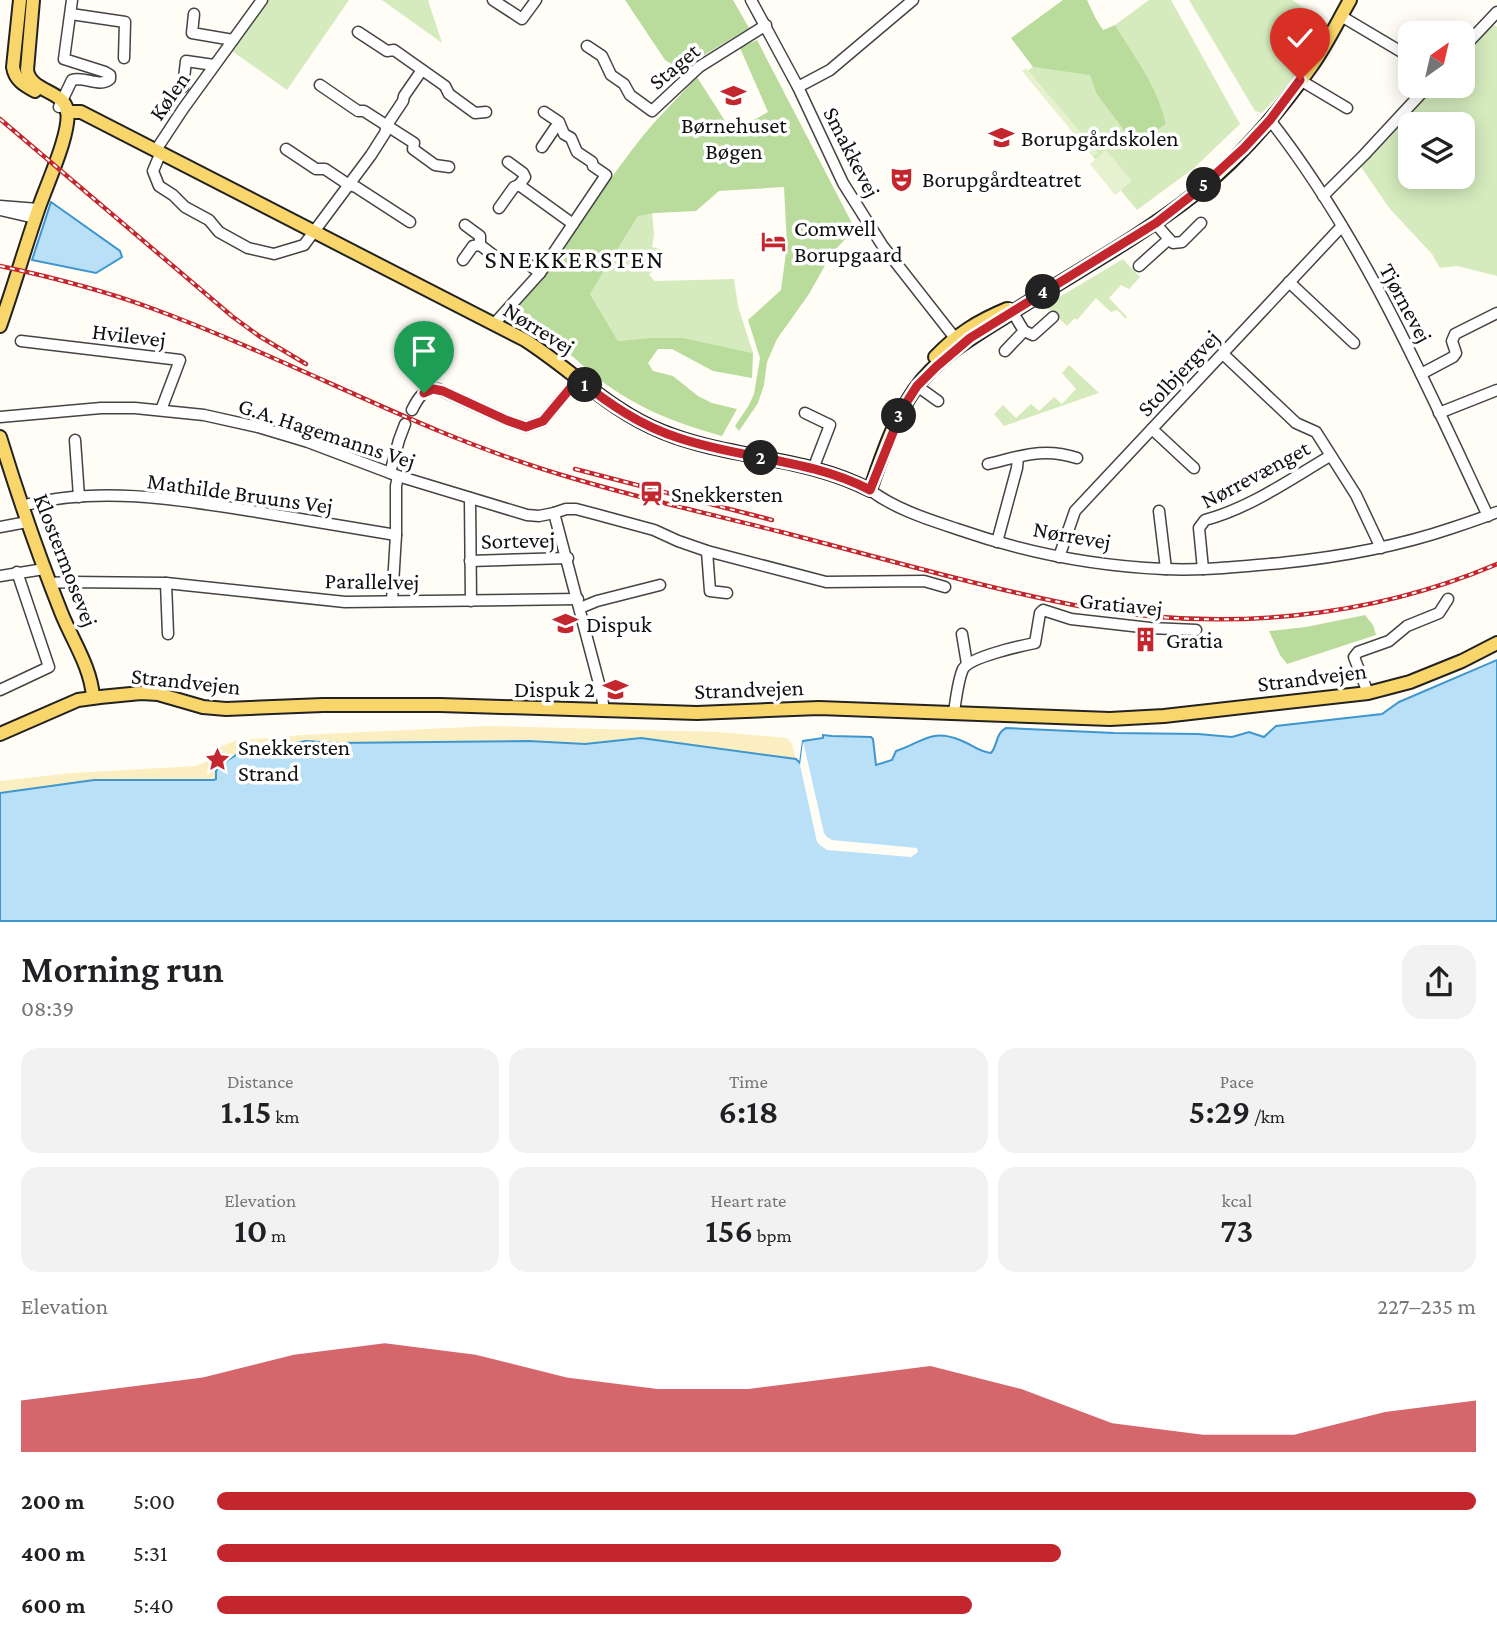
<!DOCTYPE html>
<html lang="en">
<head>
<meta charset="utf-8">
<style>
	:root { --surface:#fff; --page:#f2f2f2; --text:#202124; --muted:#757577; --accent:#c4262e }
	body { margin:0; font-family:"Crimson Pro",serif; background:var(--page); color:var(--text); height:100vh; display:flex; flex-direction:column; font-size:26px; white-space:nowrap }
	* { box-sizing:border-box; margin:0 }
	p { font-size:23px; color:var(--muted) }
	.icon { flex:none; width:38px; height:38px; fill:none; stroke:currentColor; stroke-width:2; stroke-linecap:round; stroke-linejoin:round }
	.map { position:relative; height:922px; overflow:hidden }
	.sheet { display:flex; flex-direction:column; background:var(--surface); flex:1 }
	.sheet>* { flex:none }
	.needle { width:46px; rotate:34deg }
	.controls { position:absolute; left:1398px; top:21px; display:grid; gap:14px }
	.controls a { display:grid; place-items:center; width:77px; height:77px; border-radius:14px; background:var(--surface); box-shadow:0 4px 18px #0003; font-size:35px }
	.pin { position:absolute; display:grid; place-items:center; width:60px; height:60px; color:#fff; margin:-72px -30px; border-radius:50% 50% 50% 0; rotate:-45deg; box-shadow:0 0 7px #0007 }
	.pin .icon { rotate:45deg }
	.km { position:absolute; width:35px; height:35px; margin:-18px; border-radius:50%; background:#222; color:#fff; font-size:19px; line-height:35px; text-align:center }
	.round { display:grid; place-items:center; flex:none; width:74px; height:74px; border-radius:21px; background:var(--page) }
	.summary { display:flex; align-items:center; justify-content:space-between; height:119px; padding:0 21px }
	h1 { font-size:38px; font-weight:600; line-height:52px }
	.figures { display:grid; grid-template-columns:repeat(3,1fr); gap:10px; height:119px; padding:7px 21px }
	.figures div { display:grid; align-content:center; border-radius:18px; background:var(--page); text-align:center }
	.figures b { font-size:35px; font-weight:600 }
	.figures small { font-size:19px; font-weight:400 }
	.figures p { font-size:19px }
	.chart { height:196px; padding:14px 21px }
	.chart p { display:flex; justify-content:space-between }
	.chart svg { width:100%; height:126px; margin-top:7px; fill:var(--accent); opacity:.7 }
	ul { padding:0 21px; list-style:none; font-size:23px }
	li { display:grid; grid-template-columns:112px 84px 1fr; align-items:center; height:52px }
	li i { height:18px; border-radius:9px; background:var(--accent) }
	.map>svg:first-child { display:block }
</style>
</head>
<body>
<div class="map">
<svg width="1497" height="922" viewBox="0 0 1497 922">
	<rect width="100%" height="100%" fill="#fffdf5"/>
	<g fill="#d5ebbd" fill-rule="evenodd">
		<polygon points="267,0 349,0 287,90 232,51"/>
		<polygon points="382,0 428,0 442,43"/>
		<path d="M1149 0H1171L1240 124 1194 168 1137 210 1024 73 1033 67 1090 74 1096 93 1122 128 1132 146 1166 124C1158 87 1135 57 1115 25Z"/>
		<polygon points="1189,0 1292,0 1330,25 1301,71 1262,113 1255,111"/>
		<path d="M1490 23 1497 27V276L1457 266 1440 268 1432 254 1390 209 1359 164 1432 86H1463V52ZM1410 124H1463V177H1410Z"/>
		<polygon points="652,211 654,235 652,247 663,250 664,265 662,267 658,264 649,275 655,281 734,279 738,306 753,353 684,338 649,338 618,341 590,294 638,216"/>
		<polygon points="1123,259 1140,277 1129,289 1121,285 1109,298 1127,317 1126,319 1117,310 1111,312 1096,298 1077,320 1075,318 1067,326 1048,308 1046,305"/>
		<polygon points="1069,365 1099,393 1004,426 994,414 1003,405 1016,418 1031,404 1039,411 1054,397 1062,404 1076,389 1062,373"/>
	</g>
	<g fill="#b9dc9c">
		<polygon points="625,0 733,0 749,28 686,66 675,66 665,60"/>
		<path d="M1063 0H1087L1096 19 1103 30 1115 25C1135 57 1158 87 1166 124L1154 132 1148 146H1132L1122 128 1096 93 1090 75 1033 67 1011 38Z"/>
		<path d="M757 40 855 229 832 253 809 294 777 339 767 362 764 385 758 403 739 431 735 426 749 405 754 394 760 358 748 320 781 290 787 245 784 187 719 191 696 211 655 213 638 216 590 294 618 341 649 338H684L753 353 752 378 713 371 672 349H658L648 363 653 371 673 376 698 396 712 403 737 409 722 436C687 426 654 415 622 395 583 371 554 335 515 310 560 254 598 193 642 137 659 116 679 97 697 77L732 132 768 112 740 48Z"/>
		<polygon points="1365,615 1373,625 1376,635 1287,664 1280,655 1269,631 1306,627"/>
	</g>
	<polygon fill="#fbeec1" points="489,726 718,732 787,738 792,744 796,759 641,738 585,744 529,741 333,743 299,742 275,749 244,750 220,765 216,771 216,779 214,780 94,780 0,793 0,781 73,773 196,766 208,761 220,747 234,741 303,735"/>
	<g fill="#e6f2cf">
		<polygon points="1026,68 1098,153 1093,156 1022,71"/>
		<polygon points="1106,150 1132,181 1115,195 1090,164"/>
	</g>
	<g fill="#b9e0f7" stroke="#3f96cf" stroke-width="2">
		<polygon points="51,202 120,251 122,257 96,273 32,260"/>
		<path d="M1497 660V921H0V793L94 780H214L216 779V771L220 765 244 750 275 749 290 744 306 741 333 743 529 741 585 744 641 738 796 759 800 763 803 741 823 738V735L832 736 871 737 873 739 876 765 892 760 896 751C922 743 930 728 960 740 971 744 979 752 991 753 998 745 995 734 1006 728L1114 733 1198 734 1232 737 1249 732 1264 737 1276 726 1382 714 1399 702Z"/>
	</g>
	<polygon fill="#fffdf5" points="803,741 824,833 827,837 832,840 917,848 918,852 911,857 827,850 821,846 817,842 800,765"/>
	<g fill="none" stroke-linecap="round" stroke-linejoin="round">
		<defs>
			<g id="minor">
				<polyline points="493,0 522,19 536,0"/>
				<polyline points="751,0 798,87 843,183 882,245 958,342"/>
				<polyline points="71,14 125,22 124,58"/>
				<polyline points="194,14 192,33 233,40"/>
				<polyline points="1341,16 1410,57"/>
				<polyline points="358,32 387,51 394,50 445,86 449,94 475,113 486,112"/>
				<polyline points="587,46 602,56 611,75 624,84 630,95 652,111 699,67 766,25"/>
				<polyline points="1463,48 1497,12"/>
				<polyline points="1300,80 1347,108"/>
				<polyline points="320,85 358,111 364,111 414,143 413,149 435,165 449,167"/>
				<polyline points="183,87 186,61 214,65"/>
				<polyline points="798,87 830,70 913,0"/>
				<path d="M59 107 72 80C85 76 100 88 110 79V75L105 72 64 59 72 0"/>
				<path d="M1270 120C1363 239 1424 380 1488 516"/>
				<polyline points="542,147 555,128 560,127"/>
				<polyline points="286,149 316,169 325,169 349,185 356,187 410,222"/>
				<polyline points="156,150 183,109 262,0"/>
				<polyline points="161,152 153,171 159,186 173,195 185,207 209,220 219,232 248,248 274,254 304,245 371,155 385,133 387,125 403,101 404,96 422,70"/>
				<polyline points="508,162 523,173 525,177 519,185 573,224"/>
				<polyline points="1323,196 1364,155 1428,86"/>
				<polyline points="0,206 38,209"/>
				<polyline points="499,208 514,187 519,185"/>
				<polyline points="1,210 35,218"/>
				<polyline points="1155,223 1169,239"/>
				<polyline points="465,225 480,236 480,245 497,258 524,261 540,273"/>
				<polyline points="463,260 473,246 480,245"/>
				<polyline points="1139,266 1169,239 1173,243 1182,242 1201,223"/>
				<polyline points="1289,282 1354,343"/>
				<polyline points="1010,308 1024,331 1033,335 1053,317"/>
				<polyline points="494,324 540,273 606,175 593,166 592,162 577,152 571,138 564,134 559,122 544,112"/>
				<polyline points="21,341 180,360 161,410"/>
				<polyline points="1005,351 1024,331"/>
				<polyline points="1223,354 1296,423 1316,432 1356,495 1381,548"/>
				<polyline points="1421,374 1453,357 1456,353 1452,341 1455,334 1497,313"/>
				<polyline points="917,386 938,401"/>
				<path d="M412 410C418 398 423 389 438 389L506 420 526 427 543 421 578 379"/>
				<polyline points="805,413 830,425 813,469"/>
				<polyline points="1439,413 1497,390"/>
				<polyline points="0,417 101,408 135,408 204,415 258,427 308,442 398,476 527,515 539,516 554,513"/>
				<polyline points="1152,429 1194,468"/>
				<polyline points="75,440 79,497"/>
				<path d="M988 464C1022 456 1043 447 1077 458"/>
				<polyline points="390,473 399,440 405,424"/>
				<path d="M870 490C895 509 927 519 957 529 1023 552 1094 566 1164 569 1203 571 1242 566 1281 563 1340 557 1396 547 1452 528 1467 523 1482 518 1497 512"/>
				<polyline points="470,498 471,601"/>
				<path d="M22 506C97 485 183 500 258 512 304 520 350 527 396 535"/>
				<polyline points="1159,511 1166,569"/>
				<polyline points="0,527 27,522"/>
				<polyline points="997,542 1017,468 1018,457"/>
				<polyline points="707,551 710,591 727,593"/>
				<polyline points="1059,557 1075,511 1342,226"/>
				<polyline points="470,561 568,558"/>
				<path d="M1203 569 1199 528 1205 520C1250 508 1289 480 1330 456"/>
				<polyline points="0,576 44,569"/>
				<polyline points="50,583 70,582 166,583 345,602 578,599"/>
				<polyline points="166,583 168,634"/>
				<polyline points="392,601 396,535 396,486 398,476"/>
				<polyline points="580,608 597,601 660,585"/>
				<polyline points="962,634 967,664"/>
				<polyline points="0,690 49,667 17,572"/>
				<polyline points="1368,693 1354,657 1358,652 1389,641 1407,626 1439,613 1448,599"/>
				<polyline points="604,710 601,691 554,513 566,509 576,509 595,514 654,530 678,541 707,551 826,582 924,581 945,587"/>
				<path d="M954 712C956 699 958 680 963 669 970 657 1020 646 1035 643L1040 613 1043 610 1071 619 1150 628 1196 630"/>
			</g>
			<g id="major">
				<path d="M20 0 13 67C15 80 24 85 35 91"/>
				<path d="M67 112H81L525 340C572 370 610 411 663 432 729 459 806 456 870 490 882 456 894 419 915 389 940 354 979 334 1014 311 1075 272 1139 238 1196 193 1241 157 1280 111 1313 64 1327 44 1338 21 1350 0"/>
				<path d="M0 326C13 289 24 251 37 213 44 190 72 132 67 110 63 90 30 92 27 70L33 0"/>
				<path d="M935 357C957 334 978 321 1007 309"/>
				<path d="M0 437C18 496 38 554 61 612 72 640 91 667 93 697"/>
				<polyline points="0,734 78,700 100,697 141,693 158,694 203,707 226,709 323,705 440,705 697,713 819,708 1110,719 1164,716 1368,693 1410,682 1462,661 1497,643"/>
			</g>
		</defs>
		<use href="#minor" stroke="#444" stroke-width="13"/>
		<use href="#major" stroke="#222" stroke-width="16"/>
		<use href="#minor" stroke="#fff" stroke-width="10"/>
		<use href="#major" stroke="#f9d66b" stroke-width="12"/>
		<defs>
			<g id="rail">
				<polyline points="0,119 233,317 259,336 306,364"/>
				<path d="M0 266C51 277 102 290 151 308 249 344 343 391 439 431 483 449 527 465 572 478 642 499 714 515 785 533 886 559 987 589 1089 608 1225 632 1370 618 1497 564"/>
				<polyline points="575,469 772,520"/>
			</g>
		</defs>
		<use href="#rail" stroke="#c4262e" stroke-width="4.5"/>
		<use href="#rail" stroke="#fff" stroke-width="2" stroke-dasharray="5" stroke-linecap="butt"/>
	</g>
	<g fill="none" stroke-linecap="round" stroke-linejoin="round">
		<defs>
			<path id="route" d="M424 393 433 389 443 391 506 420 526 427 543 421 578 379C609 404 641 426 679 438 741 459 811 459 870 490L900 415 908 400 917 386 936 367 970 338 1156 223 1196 192 1244 148 1270 120 1300 80"/>
		</defs>
		<use href="#route" stroke="#fff" stroke-width="14"/>
		<use href="#route" stroke="#c4262e" stroke-width="9"/>
	</g>
	<defs>
		<symbol id="school-bare" viewBox="-9 -9 18 18"><path d="M0-5L7-2L0 1L-7-2ZM-4 1L0 2.5L4 1V4Q0 6-4 4Z" fill="#c4262e" stroke="#fff" stroke-width="2.5" paint-order="stroke"/></symbol>
		<symbol id="theatre-bare" viewBox="-9 -9 18 18"><path d="M-5-5.5Q0-4 5-5.5V0Q5 5 0 6Q-5 5-5 0ZM-3.3-2.5H-1v1.5H-3.3ZM1-2.5H3.3v1.5H1ZM-2.8 1Q0 5.5 2.8 1Z" fill="#c4262e" stroke="#fff" stroke-width="2.5" paint-order="stroke"/></symbol>
		<symbol id="hotel-bare" viewBox="-9 -9 18 18"><path d="M-6-4.5h1.5V1H6V5H4.5V3h-9V5H-6ZM-4 0a1.8 1.8 0 1 1 3.6 0ZM.5 0V-2.5h3Q6-2.5 6 0Z" fill="#c4262e" stroke="#fff" stroke-width="2.5" paint-order="stroke"/></symbol>
		<symbol id="station-bare" viewBox="-9 -9 18 18"><path d="M-3-6H3Q5-6 5-4V2Q5 4 3 4L4.5 6H3L1.5 4h-3L-3 6H-4.5L-3 4Q-5 4-5 2V-4Q-5-6-3-6ZM-3.5-4v3h7v-3ZM-3.5 1v1.5H-2V1ZM2 1v1.5H3.5V1Z" fill="#c4262e" stroke="#fff" stroke-width="2.5" paint-order="stroke"/></symbol>
		<symbol id="building-bare" viewBox="-9 -9 18 18"><path d="M-4-6H4V6H1V3H-1V6H-4ZM-2.5-4.3h1.7v1.8h-1.7ZM.8-4.3h1.7v1.8H.8ZM-2.5-1h1.7V.8h-1.7ZM.8-1h1.7V.8H.8Z" fill="#c4262e" stroke="#fff" stroke-width="2.5" paint-order="stroke"/></symbol>
		<symbol id="sight-bare" viewBox="-9 -9 18 18"><path d="M0-6L1.8-2.2L6-1.7L2.9 1.2L3.7 5.4L0 3.3L-3.7 5.4L-2.9 1.2L-6-1.7L-1.8-2.2Z" fill="#c4262e" stroke="#fff" stroke-width="2.5" paint-order="stroke"/></symbol>
	</defs>
	<g fill-rule="evenodd">
		<use href="#school-bare" x="716" y="78" width="35" height="35"/>
		<use href="#school-bare" x="984" y="120" width="35" height="35"/>
		<use href="#theatre-bare" x="884" y="162" width="35" height="35"/>
		<use href="#hotel-bare" x="756" y="224" width="35" height="35"/>
		<use href="#station-bare" x="634" y="476" width="35" height="35"/>
		<use href="#school-bare" x="548" y="606" width="35" height="35"/>
		<use href="#building-bare" x="1128" y="622" width="35" height="35"/>
		<use href="#school-bare" x="598" y="672" width="35" height="35"/>
		<use href="#sight-bare" x="200" y="742" width="35" height="35"/>
	</g>
	<g text-anchor="middle" dominant-baseline="central" stroke-width="7" stroke-linejoin="round" paint-order="stroke">
		<g font-size="23" fill="#111" stroke="#fff">
			<text transform="translate(674 66) rotate(-40)">Staget</text>
			<text transform="translate(169 96) rotate(-55)">Kølen</text>
			<text transform="translate(852 152) rotate(63)">Smakkevej</text>
			<text transform="translate(1406 303) rotate(62)">Tjørnevej</text>
			<text transform="translate(539 328) rotate(32)">Nørrevej</text>
			<text transform="translate(129 335) rotate(7)">Hvilevej</text>
			<text transform="translate(1178 373) rotate(-47)">Stolbjergvej</text>
			<text transform="translate(327 433) rotate(18)">G.A. Hagemanns Vej</text>
			<text transform="translate(1255 474) rotate(-28)">Nørrevænget</text>
			<text transform="translate(240 493) rotate(8)">Mathilde Bruuns Vej</text>
			<text transform="translate(1072 535) rotate(10)">Nørrevej</text>
			<text transform="translate(518 540) rotate(-1)">Sortevej</text>
			<text transform="translate(66 560) rotate(69)">Klostermosevej</text>
			<text transform="translate(372 581) rotate(1)">Parallelvej</text>
			<text transform="translate(1121 604) rotate(6)">Gratiavej</text>
			<text transform="translate(1312 677) rotate(-7)">Strandvejen</text>
			<text transform="translate(186 681) rotate(6)">Strandvejen</text>
			<text transform="translate(749 689) rotate(-2)">Strandvejen</text>
		</g>
		<g font-size="23" fill="#111" stroke="#fff" text-anchor="start">
			<text x="734" y="125" text-anchor="middle">Børnehuset<tspan x="734" dy="26">Bøgen</tspan></text>
			<text x="1021" y="138">Borupgårdskolen</text>
			<text x="922" y="179">Borupgårdteatret</text>
			<text x="794" y="228">Comwell<tspan x="794" dy="26">Borupgaard</tspan></text>
			<text x="671" y="494">Snekkersten</text>
			<text x="586" y="624">Dispuk</text>
			<text x="1166" y="640">Gratia</text>
			<text x="595" y="689" text-anchor="end">Dispuk 2</text>
			<text x="238" y="747">Snekkersten<tspan x="238" dy="26">Strand</tspan></text>
		</g>
		<g font-size="26" letter-spacing="2" fill="#111" stroke="#fff">
			<text x="575" y="259">SNEKKERSTEN</text>
		</g>
	</g>
</svg>
<div class="controls">
<a><svg class="needle" viewBox="-14 -14 28 28"><path d="M0-13l5 13h-10z" fill="#e53935"/><path d="M0 13l5-13h-10z" fill="#757577"/></svg></a>
<a><svg class="icon" aria-label="layers" viewBox="0 0 24 24"><path d="M12 4l9 5-9 5-9-5zM3 14l9 5 9-5"/></svg></a>
</div>
<div class="pin" style="left:424px;top:393px;background:#1e9e55"><svg class="icon" aria-label="arrive" viewBox="0 0 24 24"><path d="M6 21V4h12l-3 4 3 4H6"/></svg></div>
<div class="pin" style="left:1300px;top:80px;background:#d93025"><svg class="icon" aria-label="check" viewBox="0 0 24 24"><path d="M5 12l5 5 9-10"/></svg></div>
<b class="km" style="left:585px;top:385px">1</b>
<b class="km" style="left:761px;top:458px">2</b>
<b class="km" style="left:899px;top:416px">3</b>
<b class="km" style="left:1043px;top:292px">4</b>
<b class="km" style="left:1204px;top:185px">5</b>
</div>
<section class="sheet">
<div class="summary"><div><h1>Morning run</h1><p>08:39</p></div><a class="round"><svg class="icon" aria-label="share" viewBox="0 0 24 24"><path d="M12 15V3M7 8l5-5 5 5M5 13v7h14v-7"/></svg></a></div>
<div class="figures">
<div><p>Distance</p><b>1.15<small> km</small></b></div>
<div><p>Time</p><b>6:18</b></div>
<div><p>Pace</p><b>5:29<small> /km</small></b></div>
</div>
<div class="figures">
<div><p>Elevation</p><b>10<small> m</small></b></div>
<div><p>Heart rate</p><b>156<small> bpm</small></b></div>
<div><p>kcal</p><b>73</b></div>
</div>
<div class="chart"><p><span>Elevation</span>227–235 m</p>
<svg viewBox="0 0 160 44" preserveAspectRatio="none"><path d="M0 44V26L10 22L20 18L30 10L40 6L50 10L60 18L70 22L80 22L90 18L100 14L110 22L120 34L130 38L140 38L150 30L160 26V44z"/></svg>
</div>
<ul>
<li><b>200 m</b>5:00<i style="width:100%"></i></li>
<li><b>400 m</b>5:31<i style="width:67%"></i></li>
<li><b>600 m</b>5:40<i style="width:60%"></i></li>
</ul>
</section>
</body>
</html>
